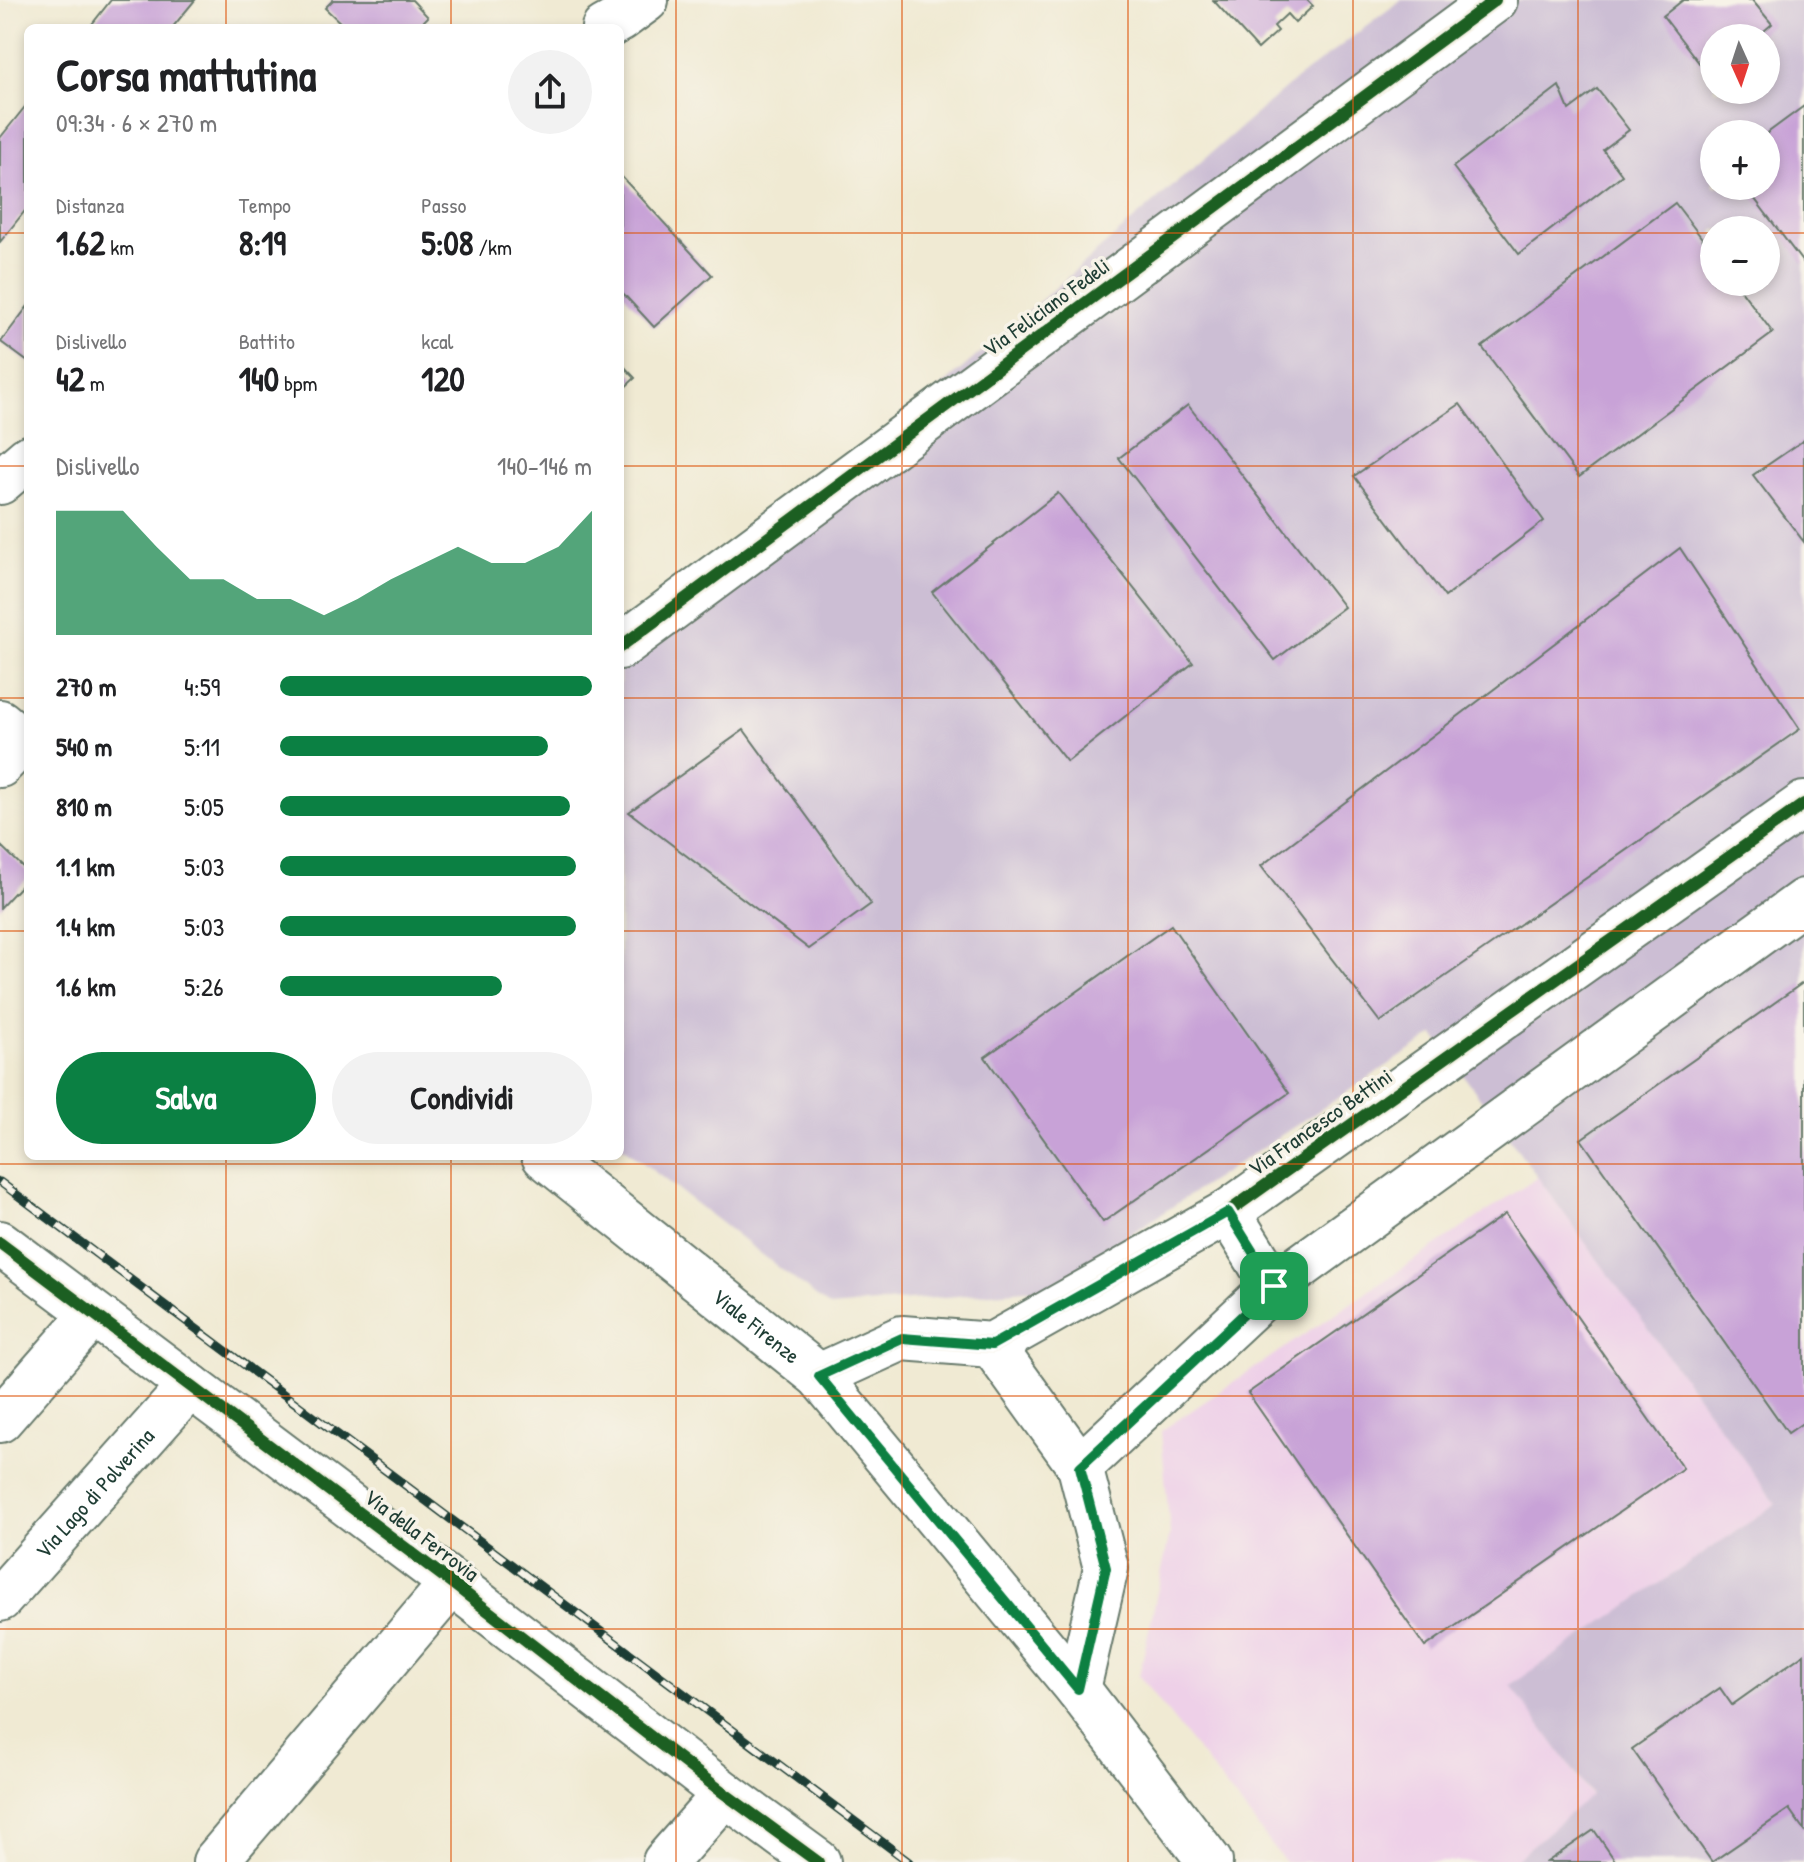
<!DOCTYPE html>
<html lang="it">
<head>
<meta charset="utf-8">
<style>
	:root { --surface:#fff; --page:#f2f2f2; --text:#202124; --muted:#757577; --accent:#0b8043 }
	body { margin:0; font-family:"Patrick Hand",sans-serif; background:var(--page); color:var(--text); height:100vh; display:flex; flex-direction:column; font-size:30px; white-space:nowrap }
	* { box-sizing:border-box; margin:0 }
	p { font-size:26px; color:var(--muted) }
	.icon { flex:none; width:44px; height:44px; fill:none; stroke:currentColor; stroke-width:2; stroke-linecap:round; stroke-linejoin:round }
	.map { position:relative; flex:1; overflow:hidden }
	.drawer { position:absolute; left:24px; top:24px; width:600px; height:1136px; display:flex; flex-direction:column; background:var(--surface); border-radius:12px; box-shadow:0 4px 12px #0003 }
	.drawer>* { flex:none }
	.needle { width:52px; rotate:177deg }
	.fabs { position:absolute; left:1700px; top:24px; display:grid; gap:16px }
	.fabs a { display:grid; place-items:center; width:80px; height:80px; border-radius:50%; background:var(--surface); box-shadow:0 4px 12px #0003; font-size:40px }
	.pin { position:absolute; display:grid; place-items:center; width:68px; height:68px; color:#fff; margin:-34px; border-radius:16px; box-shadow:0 4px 12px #0006 }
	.round { display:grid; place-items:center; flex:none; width:84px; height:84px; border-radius:42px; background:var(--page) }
	.headline { display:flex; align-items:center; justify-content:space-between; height:136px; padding:0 32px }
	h1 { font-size:44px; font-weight:700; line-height:60px }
	.metrics { display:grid; grid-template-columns:repeat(3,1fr); gap:12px; height:136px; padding:8px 32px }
	.metrics div { display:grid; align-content:center }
	.metrics b { font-size:34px; font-weight:700 }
	.metrics small { font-size:22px; font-weight:400 }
	.metrics p { font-size:22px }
	.chart { height:224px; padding:16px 32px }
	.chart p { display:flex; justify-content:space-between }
	.chart svg { width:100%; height:144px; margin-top:8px; fill:var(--accent); opacity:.7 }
	.button { display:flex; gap:16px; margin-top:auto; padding:16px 32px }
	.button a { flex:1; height:92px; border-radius:48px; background:var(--accent); color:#fff; font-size:32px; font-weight:700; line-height:92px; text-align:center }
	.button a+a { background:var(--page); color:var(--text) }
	ul { padding:0 32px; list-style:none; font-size:26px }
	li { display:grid; grid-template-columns:128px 96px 1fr; align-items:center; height:60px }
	li i { height:20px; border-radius:10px; background:var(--accent) }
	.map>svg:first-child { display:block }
</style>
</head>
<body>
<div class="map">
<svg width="1804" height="1862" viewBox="0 0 1804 1862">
	<rect width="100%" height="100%" fill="#f7f3e8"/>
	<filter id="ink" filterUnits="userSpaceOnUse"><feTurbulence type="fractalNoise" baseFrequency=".0125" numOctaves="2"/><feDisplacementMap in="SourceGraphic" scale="16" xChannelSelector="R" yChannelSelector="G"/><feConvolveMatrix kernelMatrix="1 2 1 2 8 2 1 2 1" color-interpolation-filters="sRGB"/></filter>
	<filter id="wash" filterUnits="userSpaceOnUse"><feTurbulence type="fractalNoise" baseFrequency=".006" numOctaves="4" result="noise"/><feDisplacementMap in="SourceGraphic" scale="32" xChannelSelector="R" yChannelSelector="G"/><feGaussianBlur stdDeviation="1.8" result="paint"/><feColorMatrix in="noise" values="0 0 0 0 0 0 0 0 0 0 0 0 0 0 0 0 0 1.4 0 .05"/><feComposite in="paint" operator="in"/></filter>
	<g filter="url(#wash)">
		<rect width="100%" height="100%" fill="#f0ead3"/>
		<polygon fill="#eed0e8" points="1538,1177 1776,1504 1512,1685 1591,1796 1513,1862 1285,1862 1139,1676 1170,1533 1161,1431"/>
		<path fill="#ccbed4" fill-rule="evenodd" d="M1401 0H1804V1862H1513L1591 1795 1511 1685 1776 1504 1434 1035 1048 1288 830 1307 620 1145V665L1293 82ZM1714 38H1766V90H1714ZM1714 134H1766V186H1714ZM1714 230H1766V282H1714Z"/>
		<g id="blocks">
			<g fill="#c8a2d7">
				<polygon points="111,0 195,0 172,28 89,28"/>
				<polygon points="333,0 412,0 428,17 417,28 346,28 325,8"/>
				<polygon points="1213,0 1307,0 1313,6 1295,23 1287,14 1274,26 1278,31 1258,49"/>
				<polygon points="1683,0 1752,0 1772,24 1756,38 1714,38 1714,74 1710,77 1663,16"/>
				<polygon points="1559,86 1569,110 1597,89 1629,130 1603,150 1622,175 1519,254 1453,167"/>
				<polygon points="28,103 28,207 0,242 0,138"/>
				<polygon points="1804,106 1804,264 1745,186 1766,186 1766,134"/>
				<polygon points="620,175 712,275 654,327 620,290"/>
				<polygon points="1675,203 1714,254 1714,282 1735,282 1773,333 1579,477 1482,347"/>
				<polygon points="28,306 28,362 1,342"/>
				<polygon points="620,362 635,378 620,392"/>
				<polygon points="1460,404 1544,521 1445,597 1354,476"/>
				<polygon points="1188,405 1344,607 1275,660 1119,458"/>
				<polygon points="1804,440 1804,542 1753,475"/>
				<polygon points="1058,493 1193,663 1067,762 932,592"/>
				<polygon points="1680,548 1800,729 1380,1022 1261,866"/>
				<polygon points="744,730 871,904 809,949 629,812"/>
				<polygon points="0,845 28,872 28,878 0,908"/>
				<polygon points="1171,925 1289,1093 1103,1222 985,1057"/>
				<polygon points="1804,982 1804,1422 1788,1433 1581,1139"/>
				<polygon points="1505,1214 1683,1468 1425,1647 1248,1393"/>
				<polygon points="1804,1654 1804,1830 1789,1809 1712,1862 1632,1749 1720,1688 1732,1705"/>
				<polygon points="1594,1830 1616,1862 1547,1862"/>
			</g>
		</g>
	</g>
	<g filter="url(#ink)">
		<use href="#blocks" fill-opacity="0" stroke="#687a6c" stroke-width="2"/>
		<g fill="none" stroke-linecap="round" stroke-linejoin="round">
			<defs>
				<g id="minor">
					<polyline points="604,28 620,19 646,0"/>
					<polyline points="0,482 28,458"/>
					<polyline points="620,647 1495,0"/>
					<polyline points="0,765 23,741"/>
					<polyline points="1228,1212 1274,1286"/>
					<polyline points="0,1243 452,1583 725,1794 818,1862"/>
					<polyline points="992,1345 1080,1467"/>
					<polyline points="819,1376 902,1338 992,1345 1228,1212 1804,804"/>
					<polyline points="0,1420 93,1314"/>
					<path id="s1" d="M0 1599 190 1386"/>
					<polyline points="1078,1689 1106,1568 1080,1467 1274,1286 1804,901"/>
					<polyline points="215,1862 452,1583"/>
					<polyline points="665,1862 725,1794"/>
				</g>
				<g id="major">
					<polyline points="0,722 28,745"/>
					<path id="s2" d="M544 1156 819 1376 1078 1689 1210 1862"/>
				</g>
			</defs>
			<use href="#minor" stroke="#687a6c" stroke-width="48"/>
			<use href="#major" stroke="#687a6c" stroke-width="48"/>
			<use href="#minor" stroke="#fff" stroke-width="44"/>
			<use href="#major" stroke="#fff" stroke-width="44"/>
			<defs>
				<polyline id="rail" points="0,1182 909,1862"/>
			</defs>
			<use href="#rail" stroke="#1f3d34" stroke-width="9"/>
			<use href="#rail" stroke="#f7f3e8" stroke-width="6" stroke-dasharray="18" stroke-linecap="butt"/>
			<defs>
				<g id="cycleway">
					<polyline points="620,647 1495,0"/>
					<polyline points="0,1243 452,1583 725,1794 818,1862"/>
					<polyline points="819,1376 902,1338 992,1345 1228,1212 1804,804"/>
				</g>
			</defs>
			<use href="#cycleway" stroke="#f7f3e8" stroke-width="17"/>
			<use href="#cycleway" stroke="#1b5e20" stroke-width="12"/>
		</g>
	</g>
	<g fill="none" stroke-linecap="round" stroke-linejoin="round" filter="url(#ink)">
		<defs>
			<polygon id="route" points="1228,1212 1274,1286 1080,1467 1106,1568 1078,1689 819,1376 902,1338 992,1345"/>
		</defs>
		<use href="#route" stroke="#fff" stroke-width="16"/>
		<use href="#route" stroke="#0b8043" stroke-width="10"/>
	</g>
	<path fill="none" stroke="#de580e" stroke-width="2" stroke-opacity="0.55" d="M226 0V28M451 0V28M676 0V1862M902 0V1862M1128 0V1862M1353 0V1862M1578 0V1862M0 233H28M620 233H1714M1766 233H1804M0 466H28M620 466H1804M0 698H28M620 698H1804M0 931H28M620 931H1804M226 1156V1862M451 1156V1862M0 1164H1804M0 1396H1804M0 1629H1804"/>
	<g text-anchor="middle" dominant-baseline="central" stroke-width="7" stroke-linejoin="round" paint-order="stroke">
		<g font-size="22" fill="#1f3d34" stroke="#f7f3e8">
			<text transform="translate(1046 307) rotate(-36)">Via Feliciano Fedeli</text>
			<text transform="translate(1320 1122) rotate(-35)">Via Francesco Bettini</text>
			<text stroke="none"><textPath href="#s2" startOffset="272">Viale Firenze</textPath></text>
			<text stroke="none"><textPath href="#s1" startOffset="142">Via Lago di Polverina</textPath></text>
			<text transform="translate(422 1535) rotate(37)">Via della Ferrovia</text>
		</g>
	</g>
</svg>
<div class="fabs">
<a><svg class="needle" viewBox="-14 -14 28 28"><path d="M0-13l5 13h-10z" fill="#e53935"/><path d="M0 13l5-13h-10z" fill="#757577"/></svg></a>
<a>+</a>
<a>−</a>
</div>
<div class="pin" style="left:1274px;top:1286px;background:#1e9e55"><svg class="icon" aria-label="arrive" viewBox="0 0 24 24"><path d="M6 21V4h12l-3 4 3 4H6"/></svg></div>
<section class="drawer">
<div class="headline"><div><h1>Corsa mattutina</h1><p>09:34 · 6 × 270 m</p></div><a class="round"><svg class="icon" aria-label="share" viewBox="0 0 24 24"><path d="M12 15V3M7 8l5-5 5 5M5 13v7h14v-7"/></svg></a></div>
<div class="metrics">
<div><p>Distanza</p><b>1.62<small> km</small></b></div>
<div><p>Tempo</p><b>8:19</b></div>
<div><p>Passo</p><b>5:08<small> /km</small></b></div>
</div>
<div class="metrics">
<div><p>Dislivello</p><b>42<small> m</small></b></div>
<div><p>Battito</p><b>140<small> bpm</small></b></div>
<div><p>kcal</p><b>120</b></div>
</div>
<div class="chart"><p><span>Dislivello</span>140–146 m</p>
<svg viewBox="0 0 160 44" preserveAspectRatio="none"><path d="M0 44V6L10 6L20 6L30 17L40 27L50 27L60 33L70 33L80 38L90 33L100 27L110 22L120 17L130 22L140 22L150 17L160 6V44z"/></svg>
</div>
<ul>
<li><b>270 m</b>4:59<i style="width:100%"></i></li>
<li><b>540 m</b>5:11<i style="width:86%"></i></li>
<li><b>810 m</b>5:05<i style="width:93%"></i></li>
<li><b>1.1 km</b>5:03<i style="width:95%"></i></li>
<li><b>1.4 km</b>5:03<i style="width:95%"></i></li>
<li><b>1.6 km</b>5:26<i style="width:71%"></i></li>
</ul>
<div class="button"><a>Salva</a><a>Condividi</a></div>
</section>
</div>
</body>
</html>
